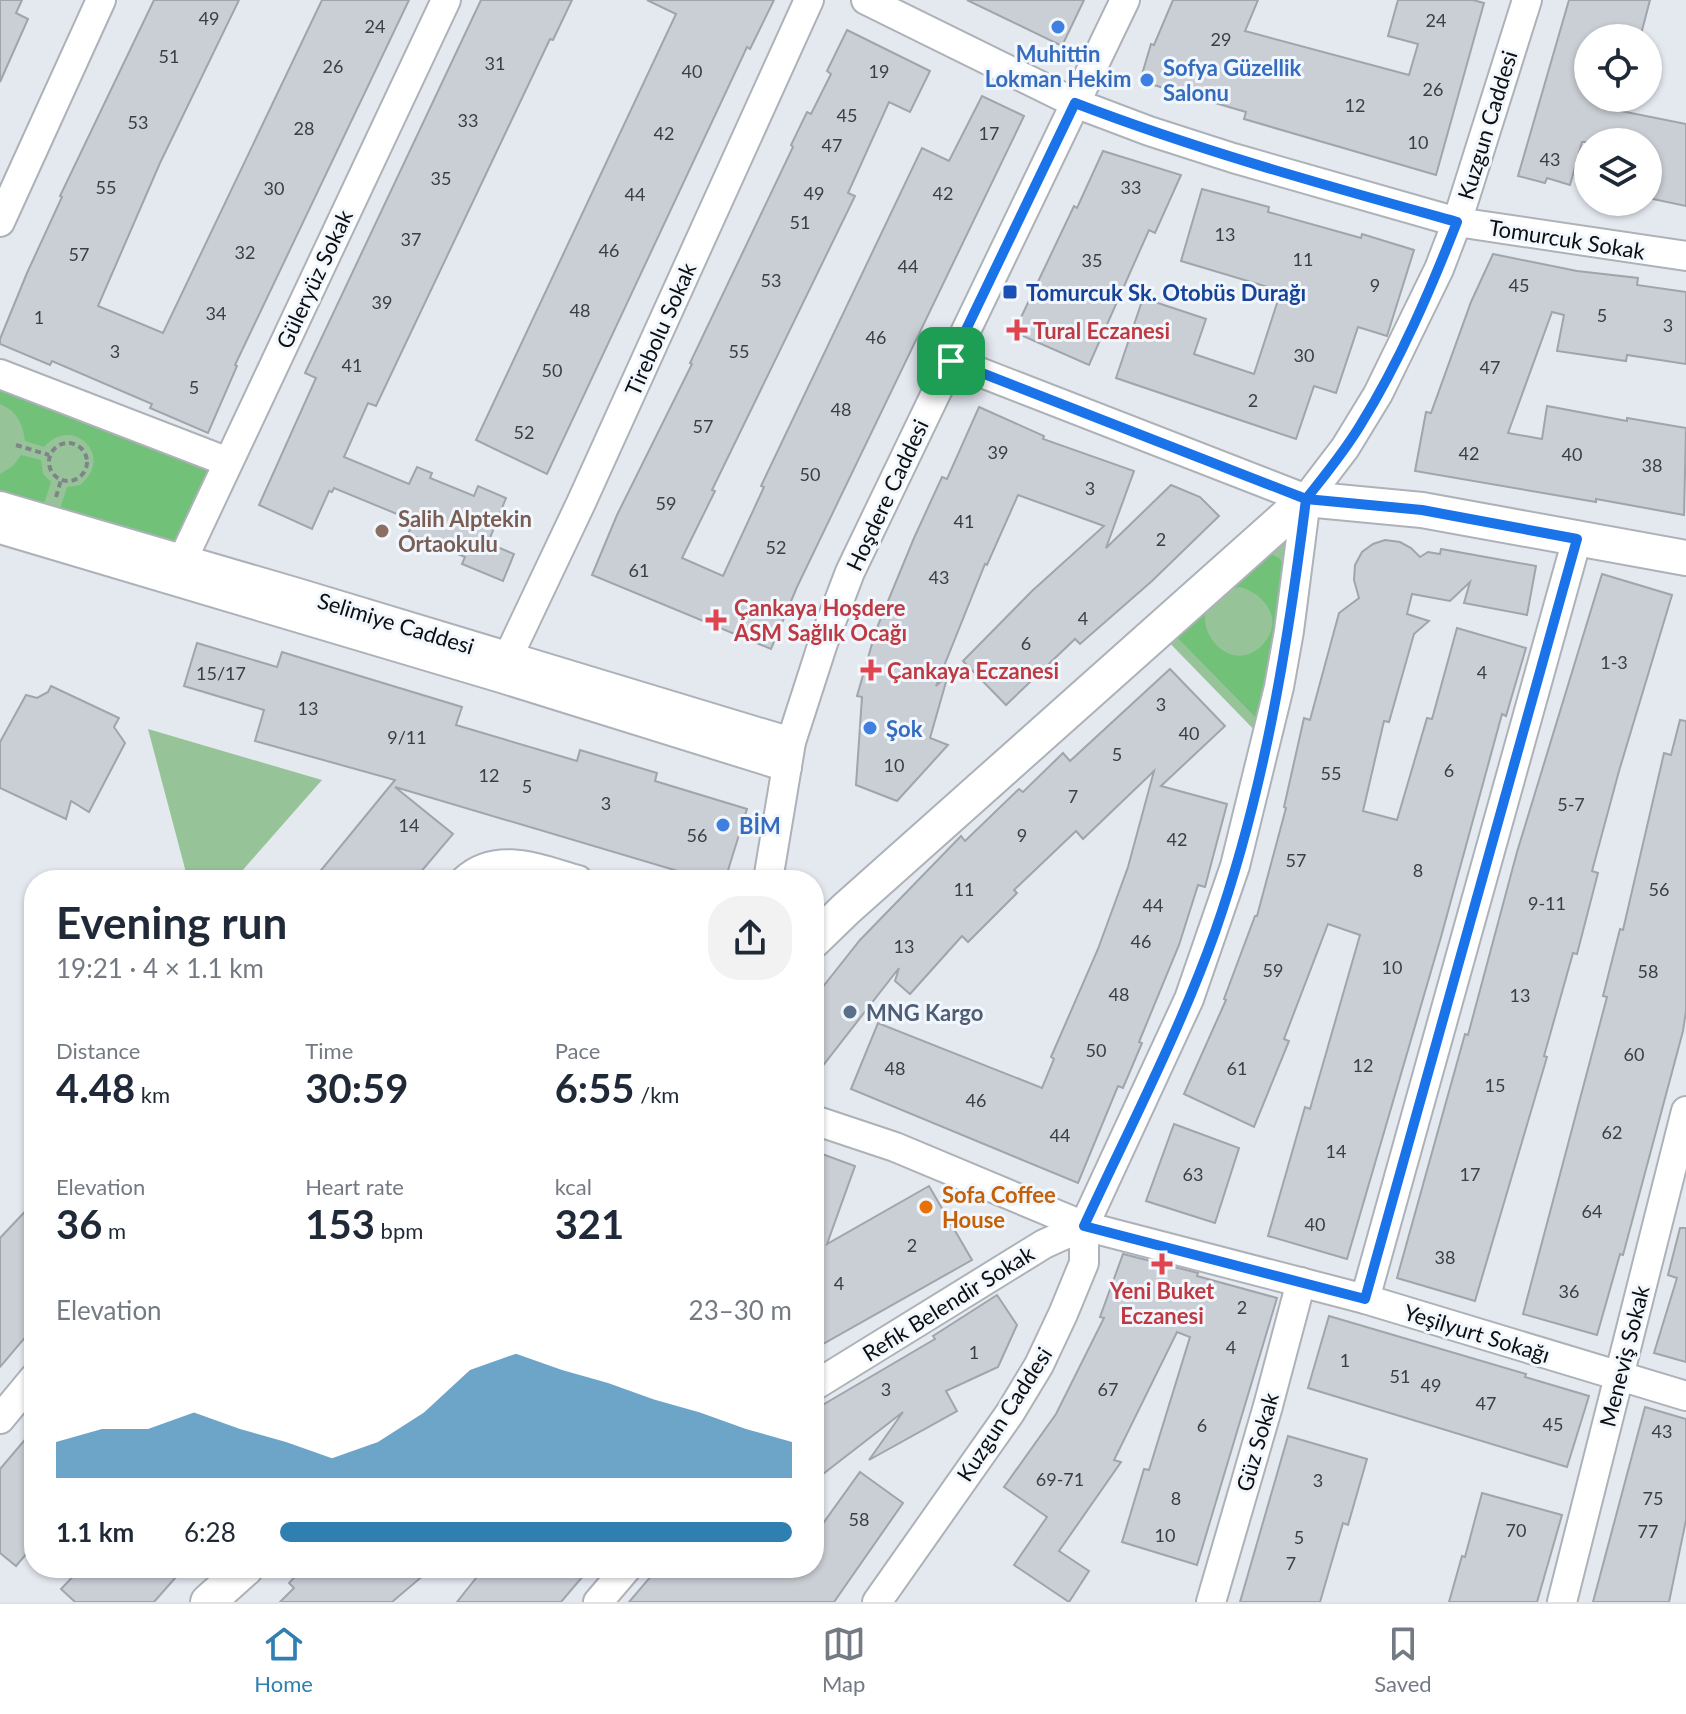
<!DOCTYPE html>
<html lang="en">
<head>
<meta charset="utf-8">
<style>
	:root { --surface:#fff; --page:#f2f2f3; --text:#1f2937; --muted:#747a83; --line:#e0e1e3; --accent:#2f7fb1 }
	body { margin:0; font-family:Lato,sans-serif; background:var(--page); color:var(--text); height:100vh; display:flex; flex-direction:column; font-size:30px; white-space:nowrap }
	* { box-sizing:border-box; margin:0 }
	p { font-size:26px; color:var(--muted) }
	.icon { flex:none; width:44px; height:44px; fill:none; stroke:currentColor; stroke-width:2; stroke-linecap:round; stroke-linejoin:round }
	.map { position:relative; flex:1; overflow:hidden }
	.sheet { position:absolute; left:24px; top:870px; width:800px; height:708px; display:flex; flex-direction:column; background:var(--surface); border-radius:32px; box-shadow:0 2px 6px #0004 }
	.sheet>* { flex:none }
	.fabs { position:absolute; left:1574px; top:24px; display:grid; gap:16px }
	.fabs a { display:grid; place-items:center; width:88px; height:88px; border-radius:50%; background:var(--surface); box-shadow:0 2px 6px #0004; font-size:40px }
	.pin { position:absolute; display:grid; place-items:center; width:68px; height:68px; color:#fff; margin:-34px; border-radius:16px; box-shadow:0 4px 12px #0006 }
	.round { display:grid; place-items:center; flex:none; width:84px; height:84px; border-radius:32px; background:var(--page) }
	.headline { display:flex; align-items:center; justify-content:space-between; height:136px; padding:0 32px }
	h1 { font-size:44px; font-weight:700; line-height:60px }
	.stats { display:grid; grid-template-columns:repeat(3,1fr); gap:12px; height:136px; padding:8px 32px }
	.stats div { display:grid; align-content:center }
	.stats b { font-size:40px; font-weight:700 }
	.stats small { font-size:22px; font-weight:400 }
	.stats p { font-size:22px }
	.chart { height:224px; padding:16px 32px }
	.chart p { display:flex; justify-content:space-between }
	.chart svg { width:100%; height:144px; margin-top:8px; fill:var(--accent); opacity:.7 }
	ul { padding:0 32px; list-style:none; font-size:26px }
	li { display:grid; grid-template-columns:128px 96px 1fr; align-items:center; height:60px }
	li i { height:20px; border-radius:10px; background:var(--accent) }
	.menu { display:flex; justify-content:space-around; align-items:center; height:112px; border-top:2px solid var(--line); background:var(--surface); font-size:22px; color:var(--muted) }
	.menu a { display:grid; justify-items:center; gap:4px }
	.menu .selected { color:var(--accent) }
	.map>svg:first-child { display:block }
</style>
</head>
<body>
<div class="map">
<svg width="1686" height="1602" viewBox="0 0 1686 1602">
	<rect width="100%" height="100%" fill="#e4e9f0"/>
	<g fill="#96c498">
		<polygon points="0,374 228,462 183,559 0,506"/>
		<polygon points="1306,499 1266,742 1158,631"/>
		<polygon points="148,729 322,780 234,880 188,880"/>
	</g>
	<g fill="#72c179" fill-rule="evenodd">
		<path d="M0 383 215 466 178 546 59 512 67 487 80 485C116 456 72 414 44 447L25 441C23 424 17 411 0 404Z"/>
		<polygon points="21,455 41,460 43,474 51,482 43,507 0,495 0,474 13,466"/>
		<path d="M1269 553 1279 558 1285 567 1261 723 1171 631ZM1240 587C1265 594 1284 620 1264 643 1224 689 1167 596 1240 587Z"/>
	</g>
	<g fill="#cacfd5" stroke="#a0a4ab" stroke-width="2">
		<polygon points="0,0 22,0 16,13 28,19 0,82"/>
		<polygon points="154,0 239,0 160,163 98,306 163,333 322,0 409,0 235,365 237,366 208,433 150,408 152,404 52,361 50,365 0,344 0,339 27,273 62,197 60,196"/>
		<polygon points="481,0 572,0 553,40 550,39 376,406 368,403 344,457 409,484 417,467 432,473 430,478 474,496 478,486 506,498 488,543 514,554 503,581 462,564 465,557 408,534 414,521 334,488 332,492 329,491 312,529 259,505 316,378 305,373"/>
		<polygon points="647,0 774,0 750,49 747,47 547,474 476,440 676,14"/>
		<polygon points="967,0 1084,0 1062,46"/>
		<polygon points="1173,0 1258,0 1245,31 1409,75 1418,44 1388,36 1398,0 1473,0 1484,3 1436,175 1244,119 1246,112 1140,81 1151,44 1154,45"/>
		<polygon points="1569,0 1650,0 1640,38 1588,38 1588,98 1625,98 1621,111 1686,124 1686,206 1648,198 1648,142 1582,142 1570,185 1547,178 1545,183 1518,176"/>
		<polygon points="847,30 930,71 910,112 889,102 848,193 855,196 712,490 715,491 682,558 723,576 764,487 761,486 922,148 949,161 982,96 1024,116 797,587 771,649 592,575 617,515 692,364 690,363 793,147 791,145 807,112 811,114 831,74 827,71"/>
		<polygon points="1103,151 1181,175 1155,233 1149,230 1089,365 1014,332 1074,206 1077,208"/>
		<polygon points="1202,189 1269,207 1268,212 1361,238 1362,234 1414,250 1387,336 1358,327 1336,393 1314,386 1296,439 1116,378 1143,298 1206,319 1194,354 1254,374 1281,291 1181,261"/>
		<polygon points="1493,254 1577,271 1638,278 1637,285 1686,292 1686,364 1627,355 1626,361 1557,351 1564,315 1552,312 1508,433 1542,439 1547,406 1627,421 1627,418 1686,428 1684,515 1596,499 1596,502 1415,471 1426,412 1431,413 1471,302"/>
		<polygon points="979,407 1044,436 1043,439 1134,471 1106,548 1171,485 1200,497 1219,516 1152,581 1080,644 1075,639 1006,705 963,661 1032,591 1104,526 1018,495 987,565 985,564 936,686 948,675 930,738 948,745 897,801 856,785 862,697 857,696 876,630 914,538 942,477 947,479"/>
		<polygon points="1385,540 1400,542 1411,548 1420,557 1428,552 1440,554 1441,549 1536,566 1527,615 1464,603 1470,582 1450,601 1412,594 1407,614 1429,621 1414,634 1389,722 1384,721 1363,811 1397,820 1427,718 1432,719 1457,628 1526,648 1506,716 1502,714 1441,937 1347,1259 1268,1236 1305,1107 1310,1109 1360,935 1328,924 1284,1039 1289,1041 1254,1127 1184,1094 1226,1000 1224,999 1255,916 1257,916 1286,808 1284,807 1304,718 1310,720 1339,613 1359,598 1354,580 1355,565 1362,552 1373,544"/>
		<polygon points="1602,574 1672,595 1619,771 1592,871 1598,873 1577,954 1573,953 1544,1056 1547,1057 1475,1301 1397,1278 1465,1034 1468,1035 1517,852"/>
		<polygon points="197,643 277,667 282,652 360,676 462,707 456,725 577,761 580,750 657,773 655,781 747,809 725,880 708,880 395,787 453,834 414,880 313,880 395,780 255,741 264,710 184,686"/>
		<polygon points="1170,669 1225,726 1161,786 1227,804 1205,887 1198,885 1179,945 1139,1042 1142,1043 1123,1088 1118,1086 1078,1183 851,1089 878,1023 1042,1088 1054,1059 1051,1057 1098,949 1128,867 1154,771 1083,839 1076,831 1014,890 1017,893 968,942 962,936 910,994 895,981 899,968 814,1077 814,998 860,940 961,836 965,841 1019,789 1023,792 1063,753 1070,761"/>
		<polygon points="51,686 119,718 114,727 125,743 89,812 71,801 66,819 0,788 0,742 26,695 37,698 48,692"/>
		<polygon points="1680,720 1686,721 1686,1011 1683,1031 1623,1255 1620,1254 1597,1335 1523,1314 1607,997 1603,996 1620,929 1623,930 1664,753 1671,755"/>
		<polygon points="1174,1124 1239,1148 1215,1223 1146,1201"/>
		<polygon points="814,1151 855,1166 827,1244 929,1186 972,1260 814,1349"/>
		<polygon points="34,1202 34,1327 0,1367 0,1238"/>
		<polygon points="1680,1228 1686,1228 1686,1362 1654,1353 1677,1278 1668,1275"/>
		<polygon points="1123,1254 1198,1273 1197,1276 1277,1298 1197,1565 1122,1542 1144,1469 1149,1470 1190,1337 1177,1332 1114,1460 1121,1462 1059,1551 1089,1571 1069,1602 1014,1565 1047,1517 1004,1487 1056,1414 1104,1318 1100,1317"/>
		<polygon points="997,1295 1017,1325 998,1367 946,1391 957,1411 869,1460 903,1412 814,1481 814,1410 935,1339 933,1336"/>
		<polygon points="1329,1316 1526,1374 1525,1377 1589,1396 1567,1467 1308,1388"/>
		<polygon points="1645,1407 1686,1419 1686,1520 1669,1602 1593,1602"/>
		<polygon points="34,1429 34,1545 16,1566 0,1553 0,1469"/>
		<polygon points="1288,1436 1367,1459 1348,1525 1343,1523 1320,1602 1240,1602"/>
		<polygon points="860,1472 903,1503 834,1602 629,1602 658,1568 814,1568 814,1536"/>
		<polygon points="1482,1493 1562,1515 1537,1602 1449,1602 1462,1556 1465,1557"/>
		<polygon points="81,1568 166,1568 176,1577 154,1602 75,1602 61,1589"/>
		<polygon points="303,1568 432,1568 392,1602 280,1602 294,1588 289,1583"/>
		<polygon points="484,1568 590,1568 561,1602 457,1602"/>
	</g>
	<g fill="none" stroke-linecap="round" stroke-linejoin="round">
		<defs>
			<g id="minor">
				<polyline points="866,0 1075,103 1149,131 1233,158 1457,222 1686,256"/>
				<polyline points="0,222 101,0"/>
				<polyline points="951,361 1306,499"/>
				<polyline points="0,374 228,462"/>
				<polyline points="0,506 298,593 791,742"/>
				<polyline points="0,529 501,678 787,767"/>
				<polyline points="183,559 446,0"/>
				<polyline points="508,657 581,503 809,0"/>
				<path d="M465 880C498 850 541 870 578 880"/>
				<polyline points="768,880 791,742 823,643 850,572 1125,0"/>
				<polyline points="814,1120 895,1147 1084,1226 1365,1299 1686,1396"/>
				<polyline points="1365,1299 1577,539"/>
				<polyline points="814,1386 1044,1244 1084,1226"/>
				<polyline points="0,1419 34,1378"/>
				<polyline points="598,1602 627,1568"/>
				<polyline points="877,1602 1010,1413 1039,1365 1063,1314 1084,1263 1084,1226 1189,999 1235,866 1279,687 1289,631 1306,499 1345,448 1378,394 1439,269 1457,222 1527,0"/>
				<polyline points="1211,1602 1268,1406 1301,1282"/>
				<polyline points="1562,1602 1686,1111"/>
			</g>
			<g id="major">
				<polyline points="814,940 846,909 1306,499 1422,510 1686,558"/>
				<polyline points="208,1602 246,1568"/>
			</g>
		</defs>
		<use href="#minor" stroke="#adb2b9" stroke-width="32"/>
		<use href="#major" stroke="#adb2b9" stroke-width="38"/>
		<g stroke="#808489" stroke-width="4" stroke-dasharray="6 4" stroke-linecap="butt">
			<circle cx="68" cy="462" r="19"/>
			<polyline points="16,445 49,455"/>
			<polyline points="56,497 61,480"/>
		</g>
		<use href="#minor" stroke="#fff" stroke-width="28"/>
		<use href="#major" stroke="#fff" stroke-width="34"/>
	</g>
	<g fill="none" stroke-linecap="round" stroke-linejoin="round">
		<defs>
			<path id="route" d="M951 361 1306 499C1288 645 1264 792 1215 932 1179 1033 1129 1129 1084 1226L1365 1299 1577 539 1422 510 1306 499C1325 475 1345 451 1361 424 1400 361 1430 291 1457 222 1328 186 1200 151 1075 103L951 361"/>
		</defs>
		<use href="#route" stroke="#fff" stroke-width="16"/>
		<use href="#route" stroke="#1a73e8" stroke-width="10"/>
	</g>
	<g fill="#3f7fe0" stroke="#f1f7fd" stroke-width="3">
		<circle cx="1058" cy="27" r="8"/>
		<circle cx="1147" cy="80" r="8"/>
		<circle cx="870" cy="728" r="8"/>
		<circle cx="723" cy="825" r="8"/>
	</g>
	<rect fill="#1a4fb4" stroke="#f1f7fd" stroke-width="3" x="1002" y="284" width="16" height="16" rx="4"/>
	<g fill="#e0444e" stroke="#f1f7fd" stroke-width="3">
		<path d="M1013 318h8v8h8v8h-8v8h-8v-8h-8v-8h8z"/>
		<path d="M712 608h8v8h8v8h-8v8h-8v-8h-8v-8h8z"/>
		<path d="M867 658h8v8h8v8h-8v8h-8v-8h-8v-8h8z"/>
		<path d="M1158 1252h8v8h8v8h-8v8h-8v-8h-8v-8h8z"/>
	</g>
	<circle fill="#8d6e63" stroke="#f1f7fd" stroke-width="3" cx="382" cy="531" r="8"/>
	<circle fill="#5c6f8a" stroke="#f1f7fd" stroke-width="3" cx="850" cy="1012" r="8"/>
	<circle fill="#e8710a" stroke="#f1f7fd" stroke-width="3" cx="926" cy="1207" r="8"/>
	<g text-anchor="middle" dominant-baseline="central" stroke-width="6" stroke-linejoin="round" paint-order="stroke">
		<g font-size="18" fill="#3c3e41">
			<text x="209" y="18">49</text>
			<text x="1436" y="20">24</text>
			<text x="375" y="26">24</text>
			<text x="1221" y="39">29</text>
			<text x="169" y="56">51</text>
			<text x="495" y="63">31</text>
			<text x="333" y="66">26</text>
			<text x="692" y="71">40</text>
			<text x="879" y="71">19</text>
			<text x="1433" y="89">26</text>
			<text x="1355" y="105">12</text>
			<text x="847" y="115">45</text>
			<text x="468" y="120">33</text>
			<text x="138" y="122">53</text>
			<text x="304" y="128">28</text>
			<text x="664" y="133">42</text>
			<text x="989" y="133">17</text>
			<text x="1418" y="142">10</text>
			<text x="832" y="145">47</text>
			<text x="1550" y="159">43</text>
			<text x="441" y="178">35</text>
			<text x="106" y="187">55</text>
			<text x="1131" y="187">33</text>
			<text x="274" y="188">30</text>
			<text x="814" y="193">49</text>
			<text x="943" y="193">42</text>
			<text x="635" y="194">44</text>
			<text x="800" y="222">51</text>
			<text x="1225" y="234">13</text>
			<text x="411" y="239">37</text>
			<text x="609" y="250">46</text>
			<text x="245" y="252">32</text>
			<text x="79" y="254">57</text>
			<text x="1303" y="259">11</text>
			<text x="1092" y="260">35</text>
			<text x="908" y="266">44</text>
			<text x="771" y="280">53</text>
			<text x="1375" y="285">9</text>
			<text x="1519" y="285">45</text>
			<text x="382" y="302">39</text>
			<text x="580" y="310">48</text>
			<text x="216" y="313">34</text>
			<text x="1602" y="315">5</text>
			<text x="39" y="317">1</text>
			<text x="1668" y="325">3</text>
			<text x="876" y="337">46</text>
			<text x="115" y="351">3</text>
			<text x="739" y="351">55</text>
			<text x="1304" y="355">30</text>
			<text x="352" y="365">41</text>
			<text x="1490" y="367">47</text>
			<text x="552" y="370">50</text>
			<text x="194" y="387">5</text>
			<text x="1253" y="400">2</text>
			<text x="841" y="409">48</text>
			<text x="703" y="426">57</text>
			<text x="524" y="432">52</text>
			<text x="998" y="452">39</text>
			<text x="1469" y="453">42</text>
			<text x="1572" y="454">40</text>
			<text x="1652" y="465">38</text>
			<text x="810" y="474">50</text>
			<text x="1090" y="488">3</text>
			<text x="666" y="503">59</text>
			<text x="964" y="521">41</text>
			<text x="1161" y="539">2</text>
			<text x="776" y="547">52</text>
			<text x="639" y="570">61</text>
			<text x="939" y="577">43</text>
			<text x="1083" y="618">4</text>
			<text x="1026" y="643">6</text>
			<text x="1614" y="662">1-3</text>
			<text x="1482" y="672">4</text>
			<text x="221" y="673">15/17</text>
			<text x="1161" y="704">3</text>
			<text x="308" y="708">13</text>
			<text x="1189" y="733">40</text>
			<text x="407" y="737">9/11</text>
			<text x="1117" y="754">5</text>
			<text x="894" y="765">10</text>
			<text x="1449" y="770">6</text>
			<text x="1331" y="773">55</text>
			<text x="489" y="775">12</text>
			<text x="527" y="786">5</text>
			<text x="1073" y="796">7</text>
			<text x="606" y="803">3</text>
			<text x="1571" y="804">5-7</text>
			<text x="409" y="825">14</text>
			<text x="697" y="835">56</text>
			<text x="1022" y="835">9</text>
			<text x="1177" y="839">42</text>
			<text x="1296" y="860">57</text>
			<text x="1418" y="870">8</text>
			<text x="964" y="889">11</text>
			<text x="1659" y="889">56</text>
			<text x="1547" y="903">9-11</text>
			<text x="1153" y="905">44</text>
			<text x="1141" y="941">46</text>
			<text x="904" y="946">13</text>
			<text x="1392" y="967">10</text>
			<text x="1273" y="970">59</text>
			<text x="1648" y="971">58</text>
			<text x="1119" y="994">48</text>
			<text x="1520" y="995">13</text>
			<text x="1096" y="1050">50</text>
			<text x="1634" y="1054">60</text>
			<text x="1363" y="1065">12</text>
			<text x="895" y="1068">48</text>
			<text x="1237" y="1068">61</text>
			<text x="1495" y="1085">15</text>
			<text x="976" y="1100">46</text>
			<text x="1612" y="1132">62</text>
			<text x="1060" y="1135">44</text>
			<text x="1336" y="1151">14</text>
			<text x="1193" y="1174">63</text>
			<text x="1470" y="1174">17</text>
			<text x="1592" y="1211">64</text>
			<text x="1315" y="1224">40</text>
			<text x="912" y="1245">2</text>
			<text x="1445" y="1257">38</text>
			<text x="839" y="1283">4</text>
			<text x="1569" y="1291">36</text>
			<text x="1242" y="1307">2</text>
			<text x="1231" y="1347">4</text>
			<text x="974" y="1352">1</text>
			<text x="1345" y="1360">1</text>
			<text x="1400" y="1376">51</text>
			<text x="1431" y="1385">49</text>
			<text x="886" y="1389">3</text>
			<text x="1108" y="1389">67</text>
			<text x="1486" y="1403">47</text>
			<text x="1553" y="1424">45</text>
			<text x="1202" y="1425">6</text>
			<text x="1662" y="1431">43</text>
			<text x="1060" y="1479">69-71</text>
			<text x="1318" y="1480">3</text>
			<text x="1176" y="1498">8</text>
			<text x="1653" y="1498">75</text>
			<text x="859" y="1519">58</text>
			<text x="1516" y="1530">70</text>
			<text x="1648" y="1531">77</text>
			<text x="1165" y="1535">10</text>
			<text x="1299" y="1537">5</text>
			<text x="1291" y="1563">7</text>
		</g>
		<g font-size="22" font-weight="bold" fill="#366cbe" stroke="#f1f7fd" text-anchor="start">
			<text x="1058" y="53" text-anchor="middle">Muhittin<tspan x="1058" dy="25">Lokman Hekim</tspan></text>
			<text x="1163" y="67">Sofya Güzellik<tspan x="1163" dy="25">Salonu</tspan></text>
			<text x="886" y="728">Şok</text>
			<text x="739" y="825">BİM</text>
		</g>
		<g font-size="22" fill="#0c0e10" stroke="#f1f7fd">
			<text transform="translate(1487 125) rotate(-73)">Kuzgun Caddesi</text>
			<text transform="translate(1567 239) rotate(9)">Tomurcuk Sokak</text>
			<text transform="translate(314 279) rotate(-65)">Güleryüz Sokak</text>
			<text transform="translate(660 329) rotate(-66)">Tirebolu Sokak</text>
			<text transform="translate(887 495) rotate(-65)">Hoşdere Caddesi</text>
			<text transform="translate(396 623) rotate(17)">Selimiye Caddesi</text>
			<text transform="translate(948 1303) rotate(-32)">Refik Belendir Sokak</text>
			<text transform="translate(1477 1333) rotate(17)">Yeşilyurt Sokağı</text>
			<text transform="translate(1624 1356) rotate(-76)">Meneviş Sokak</text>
			<text transform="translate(1004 1414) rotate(-57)">Kuzgun Caddesi</text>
			<text transform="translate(1257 1442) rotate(-74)">Güz Sokak</text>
		</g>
		<g font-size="22" font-weight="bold" fill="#164399" stroke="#f1f7fd" text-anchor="start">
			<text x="1026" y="292">Tomurcuk Sk. Otobüs Durağı</text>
		</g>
		<g font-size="22" font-weight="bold" fill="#be3a42" stroke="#f1f7fd" text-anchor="start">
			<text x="1033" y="330">Tural Eczanesi</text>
			<text x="734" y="607">Çankaya Hoşdere<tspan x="734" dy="25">ASM Sağlık Ocağı</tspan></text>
			<text x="887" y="670">Çankaya Eczanesi</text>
			<text x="1162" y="1290" text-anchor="middle">Yeni Buket<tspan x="1162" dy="25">Eczanesi</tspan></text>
		</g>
		<g font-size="22" font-weight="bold" fill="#785e54" stroke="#f1f7fd" text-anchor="start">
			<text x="398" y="518">Salih Alptekin<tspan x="398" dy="25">Ortaokulu</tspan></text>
		</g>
		<g font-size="22" font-weight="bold" fill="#4e5e75" stroke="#f1f7fd" text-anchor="start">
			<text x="866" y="1012">MNG Kargo</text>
		</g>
		<g font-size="22" font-weight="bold" fill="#c56008" stroke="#f1f7fd" text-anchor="start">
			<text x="942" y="1194">Sofa Coffee<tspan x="942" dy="25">House</tspan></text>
		</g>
	</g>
</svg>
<div class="fabs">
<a><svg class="icon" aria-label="locate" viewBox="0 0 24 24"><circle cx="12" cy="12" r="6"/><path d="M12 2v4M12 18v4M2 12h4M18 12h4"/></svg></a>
<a><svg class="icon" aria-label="layers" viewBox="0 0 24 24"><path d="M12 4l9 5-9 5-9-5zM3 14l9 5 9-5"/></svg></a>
</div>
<div class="pin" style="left:951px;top:361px;background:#1e9e55"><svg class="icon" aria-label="arrive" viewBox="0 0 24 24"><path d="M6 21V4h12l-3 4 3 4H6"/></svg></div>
<section class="sheet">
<div class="headline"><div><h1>Evening run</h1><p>19:21 · 4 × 1.1 km</p></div><a class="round"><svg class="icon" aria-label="share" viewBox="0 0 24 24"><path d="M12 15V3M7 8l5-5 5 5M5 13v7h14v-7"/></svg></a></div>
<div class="stats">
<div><p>Distance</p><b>4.48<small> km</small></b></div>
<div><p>Time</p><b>30:59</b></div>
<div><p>Pace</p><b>6:55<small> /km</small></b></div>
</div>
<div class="stats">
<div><p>Elevation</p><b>36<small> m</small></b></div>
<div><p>Heart rate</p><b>153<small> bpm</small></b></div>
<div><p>kcal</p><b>321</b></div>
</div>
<div class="chart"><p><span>Elevation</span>23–30 m</p>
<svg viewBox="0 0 160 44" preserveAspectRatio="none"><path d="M0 44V33L10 29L20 29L30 24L40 29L50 33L60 38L70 33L80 24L90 11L100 6L110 11L120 15L130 20L140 24L150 29L160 33V44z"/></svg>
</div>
<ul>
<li><b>1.1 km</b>6:28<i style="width:100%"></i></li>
</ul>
</section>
</div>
<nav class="menu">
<a class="selected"><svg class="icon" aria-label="home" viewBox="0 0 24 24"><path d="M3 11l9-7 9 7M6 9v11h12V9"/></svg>Home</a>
<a><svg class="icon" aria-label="map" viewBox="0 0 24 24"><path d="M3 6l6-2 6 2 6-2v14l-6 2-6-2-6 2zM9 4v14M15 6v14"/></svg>Map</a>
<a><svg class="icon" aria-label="saved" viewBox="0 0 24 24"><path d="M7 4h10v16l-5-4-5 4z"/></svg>Saved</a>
</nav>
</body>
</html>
